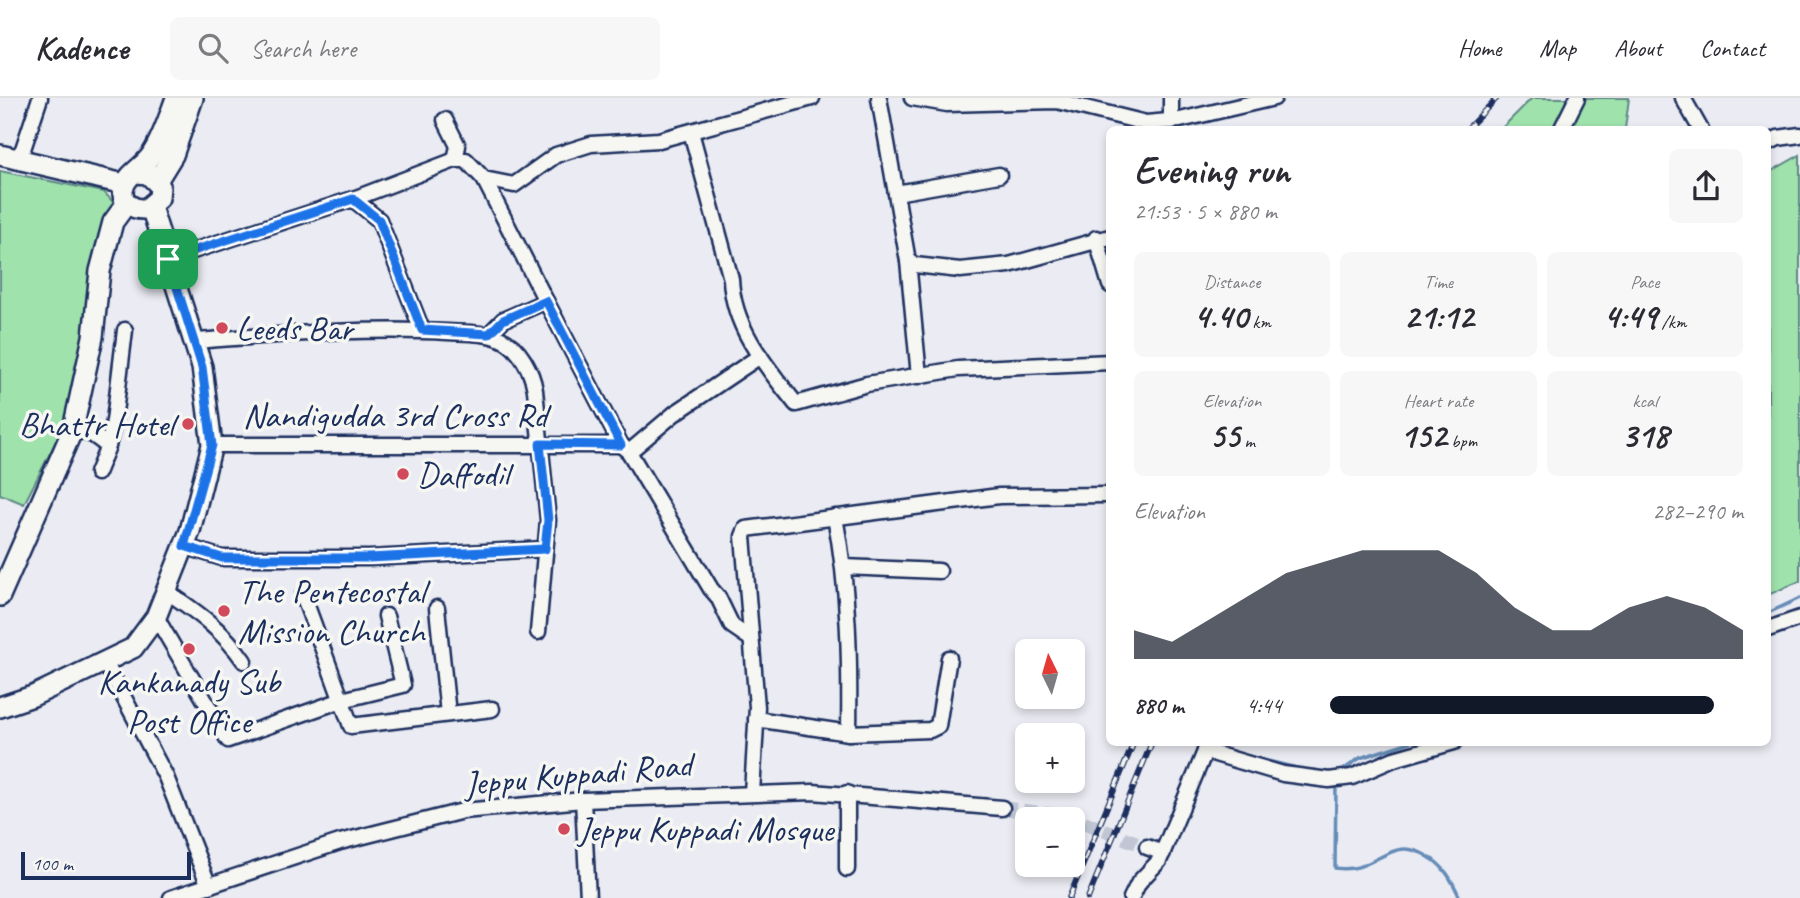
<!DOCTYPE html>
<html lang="en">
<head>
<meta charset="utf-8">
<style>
	:root { --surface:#fff; --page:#f7f7f7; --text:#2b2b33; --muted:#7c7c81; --line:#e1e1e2; --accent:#111827 }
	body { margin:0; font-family:Caveat,sans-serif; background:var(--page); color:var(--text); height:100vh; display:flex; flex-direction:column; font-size:26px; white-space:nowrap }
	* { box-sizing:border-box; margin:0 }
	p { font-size:23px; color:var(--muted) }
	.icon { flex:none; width:38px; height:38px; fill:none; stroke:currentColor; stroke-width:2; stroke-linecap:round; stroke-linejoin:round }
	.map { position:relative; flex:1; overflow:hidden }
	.sheet { position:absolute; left:1106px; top:28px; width:665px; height:620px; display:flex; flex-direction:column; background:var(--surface); border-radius:10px; box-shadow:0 4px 10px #0003 }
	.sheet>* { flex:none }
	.needle { width:46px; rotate:355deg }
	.controls { position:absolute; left:1015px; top:541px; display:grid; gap:14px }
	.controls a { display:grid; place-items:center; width:70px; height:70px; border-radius:10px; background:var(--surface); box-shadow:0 4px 10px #0003; font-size:35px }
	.scale { position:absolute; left:21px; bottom:18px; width:170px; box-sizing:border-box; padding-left:7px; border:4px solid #1b2f5e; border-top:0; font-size:19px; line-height:24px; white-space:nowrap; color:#1b2f5e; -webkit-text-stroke:5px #f6f6f2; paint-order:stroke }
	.pin { position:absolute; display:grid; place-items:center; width:60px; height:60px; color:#fff; margin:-30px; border-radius:14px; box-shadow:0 4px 10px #0006 }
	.round { display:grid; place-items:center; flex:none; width:74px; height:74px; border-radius:10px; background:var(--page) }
	.head { display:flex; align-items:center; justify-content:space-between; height:119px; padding:0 28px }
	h1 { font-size:38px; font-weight:700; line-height:52px }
	.figures { display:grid; grid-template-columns:repeat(3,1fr); gap:10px; height:119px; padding:7px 28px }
	.figures div { display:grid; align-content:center; border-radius:10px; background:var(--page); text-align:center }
	.figures b { font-size:35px; font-weight:700 }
	.figures small { font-size:19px; font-weight:400 }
	.figures p { font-size:19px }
	.chart { height:196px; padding:14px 28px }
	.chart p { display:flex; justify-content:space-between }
	.chart svg { width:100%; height:126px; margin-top:7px; fill:var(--accent); opacity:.7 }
	ul { padding:0 28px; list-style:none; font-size:23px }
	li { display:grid; grid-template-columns:112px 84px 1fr; align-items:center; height:52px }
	li i { height:18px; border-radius:9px; background:var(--accent) }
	header { display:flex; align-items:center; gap:42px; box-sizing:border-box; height:98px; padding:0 35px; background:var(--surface); border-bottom:2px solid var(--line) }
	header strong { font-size:33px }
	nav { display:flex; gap:38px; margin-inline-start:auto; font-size:24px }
	.search { width:490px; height:63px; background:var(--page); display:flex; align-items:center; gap:18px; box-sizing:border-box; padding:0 24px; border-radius:10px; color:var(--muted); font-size:26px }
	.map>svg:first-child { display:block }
</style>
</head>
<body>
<header>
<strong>Kadence</strong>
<div class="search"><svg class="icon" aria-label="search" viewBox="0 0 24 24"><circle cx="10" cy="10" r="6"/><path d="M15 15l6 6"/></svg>Search here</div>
<nav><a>Home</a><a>Map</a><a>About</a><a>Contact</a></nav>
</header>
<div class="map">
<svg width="1800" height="800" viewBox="0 0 1800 800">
	<rect width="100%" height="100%" fill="#ebecf3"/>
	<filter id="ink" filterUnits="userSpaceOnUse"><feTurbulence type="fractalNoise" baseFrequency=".0143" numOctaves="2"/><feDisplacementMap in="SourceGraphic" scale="14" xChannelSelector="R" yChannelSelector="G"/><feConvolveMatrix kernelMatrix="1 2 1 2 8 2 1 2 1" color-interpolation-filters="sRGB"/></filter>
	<g filter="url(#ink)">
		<g fill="#9fe2ac" stroke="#5d8885" stroke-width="2">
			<polygon points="1532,0 1629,0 1625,31 1500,32"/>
			<polygon points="1800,57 1800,483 1768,497 1768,75"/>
			<polygon points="0,73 104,94 114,105 69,318 24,406 0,396"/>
		</g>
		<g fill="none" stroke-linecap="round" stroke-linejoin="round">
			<g stroke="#658cb8" stroke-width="3.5">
				<polyline points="1768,515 1800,500"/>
				<polyline points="1247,658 1301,671"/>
				<polyline points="1339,675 1360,660 1410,644"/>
				<path d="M1336 685 1335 770C1377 777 1388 735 1427 758 1444 767 1452 782 1460 800"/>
			</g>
			<polyline stroke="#c1c6d5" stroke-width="14" stroke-dasharray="14 7" stroke-linecap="butt" points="1002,710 1071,719 1147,749"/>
			<defs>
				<g id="street">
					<polyline points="879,0 908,163 915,167 960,172 1009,167 1110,139"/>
					<polyline points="912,0 947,6 1057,3 1146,25 1180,22 1274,0"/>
					<polyline points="1171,0 1171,23"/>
					<polyline points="1683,0 1701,32"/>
					<polyline points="445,22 458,48 455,62"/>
					<polyline points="1561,32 1577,0"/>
					<path d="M691 34 731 181C733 230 766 268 796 306L867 286 958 271 1110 264"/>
					<polyline points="1768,45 1778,40 1800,37"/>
					<polyline points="17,60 23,51 40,0"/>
					<polyline points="484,81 514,87 556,57 591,46 659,42 812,0"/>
					<polyline points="896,95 999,77"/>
					<polyline points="353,101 379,122 422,232"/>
					<polyline points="1096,140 1110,187"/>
					<polyline points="168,161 353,101 455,62 466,62 484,81 546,203 503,222 489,236"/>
					<polyline points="908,163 919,278"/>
					<polyline points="546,203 621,347 629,354 711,491 718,499 732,528 751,541"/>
					<path d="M194 243C278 237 363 229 448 234 465 235 484 234 501 241 520 249 532 274 535 292L548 422 538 534"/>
					<polyline points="73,331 93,337 108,348 97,375"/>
					<polyline points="212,347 621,347"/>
					<polyline points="108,348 114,323 125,232"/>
					<polyline points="629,354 674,316 760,258"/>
					<path d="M835 419C849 491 850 562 849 635"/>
					<polyline points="184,448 222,460 369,460 545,451"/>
					<polyline points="844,469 939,473"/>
					<path d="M166 493C197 514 223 532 244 563"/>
					<polyline points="303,497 351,628 492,611"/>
					<polyline points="437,510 448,616"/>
					<polyline points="156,519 228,642 342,602 403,587 386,518"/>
					<polyline points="1768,531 1800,520"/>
					<polyline points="105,564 166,679 209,788"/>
					<polyline points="756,621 849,635 930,632 938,628 949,560"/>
					<polyline points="1205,653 1283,676 1329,682 1352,679 1394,661 1454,644"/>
					<polyline points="752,695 757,609 743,438 746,431 999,398 1110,397"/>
					<polyline points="847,695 847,771"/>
					<polyline points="583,702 588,800"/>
					<polyline points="1147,749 1163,755"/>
					<polyline points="171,800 340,744 463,713 583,702 813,694 1002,710"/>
					<polyline points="1131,800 1139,784 1159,763 1209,644"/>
				</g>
				<g id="secondary">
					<polyline points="0,57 124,86"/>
					<path d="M136 75 148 76 160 88 159 100 146 111C133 112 119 104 124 89 127 76 145 68 152 56 163 39 169 19 176 0"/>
					<polyline points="157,83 173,57 193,0"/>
					<polyline points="0,498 73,331 93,239 100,173 113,124 127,105"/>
					<polyline points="0,609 33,598 133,550 156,519 190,433 212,347 202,269 151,109"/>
				</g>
			</defs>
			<use href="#street" stroke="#1b2f5e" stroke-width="19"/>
			<use href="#secondary" stroke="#1b2f5e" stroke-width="24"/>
			<use href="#street" stroke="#f6f6f2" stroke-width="14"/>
			<use href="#secondary" stroke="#f6f6f2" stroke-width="19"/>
			<defs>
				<g id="rail">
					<polyline points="1466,32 1497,0"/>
					<polyline points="1069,800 1134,644"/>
					<polyline points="1088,800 1152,644"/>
				</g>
			</defs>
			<use href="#rail" stroke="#1b2f5e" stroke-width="6"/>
			<use href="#rail" stroke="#f6f6f2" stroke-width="3.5" stroke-dasharray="10" stroke-linecap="butt"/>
		</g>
	</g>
	<g fill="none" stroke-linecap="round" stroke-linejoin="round" filter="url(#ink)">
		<defs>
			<polygon id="route" points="353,101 379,122 422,232 489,236 503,222 546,203 621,347 540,346 548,422 545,451 369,460 222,460 184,448 212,347 202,269 168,161"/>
		</defs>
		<use href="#route" stroke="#fff" stroke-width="14"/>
		<use href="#route" stroke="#1a73e8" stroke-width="9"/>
	</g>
	<g fill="#d1495b" stroke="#f6f6f2" stroke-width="2.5">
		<circle cx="222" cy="230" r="7"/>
		<circle cx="188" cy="326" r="7"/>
		<circle cx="403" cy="376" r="7"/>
		<circle cx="224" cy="513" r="7"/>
		<circle cx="189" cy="551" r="7"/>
		<circle cx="564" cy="731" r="7"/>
	</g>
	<g text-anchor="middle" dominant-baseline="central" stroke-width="7" stroke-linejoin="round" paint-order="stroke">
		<g font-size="35" fill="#1b2f5e" stroke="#f6f6f2" text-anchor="start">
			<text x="236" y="230">Leeds Bar</text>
			<text x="174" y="326" text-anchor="end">Bhattr Hotel</text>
			<text x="417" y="376">Daffodil</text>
			<text x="238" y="493">The Pentecostal<tspan x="238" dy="40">Mission Church</tspan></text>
			<text x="189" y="583" text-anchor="middle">Kankanady Sub<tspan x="189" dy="40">Post Office</tspan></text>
			<text x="578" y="731">Jeppu Kuppadi Mosque</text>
		</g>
		<g font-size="35" fill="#1b2f5e" stroke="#f6f6f2">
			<text x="395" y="317">Nandigudda 3rd Cross Rd</text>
			<text transform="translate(578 676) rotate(-5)">Jeppu Kuppadi Road</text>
		</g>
	</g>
</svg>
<div class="controls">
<a><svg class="needle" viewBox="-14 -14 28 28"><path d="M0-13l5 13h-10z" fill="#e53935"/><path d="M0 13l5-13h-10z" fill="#7c7c81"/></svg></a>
<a>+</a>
<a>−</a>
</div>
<div class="scale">100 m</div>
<div class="pin" style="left:168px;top:161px;background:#1e9e55"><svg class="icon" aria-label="arrive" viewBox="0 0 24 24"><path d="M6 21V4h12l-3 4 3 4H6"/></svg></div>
<section class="sheet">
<div class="head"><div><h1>Evening run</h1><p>21:53 · 5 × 880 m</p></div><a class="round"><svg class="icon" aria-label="share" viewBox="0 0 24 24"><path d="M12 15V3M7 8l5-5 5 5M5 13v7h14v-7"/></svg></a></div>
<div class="figures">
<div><p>Distance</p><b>4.40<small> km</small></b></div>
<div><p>Time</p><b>21:12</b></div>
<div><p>Pace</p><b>4:49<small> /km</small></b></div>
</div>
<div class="figures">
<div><p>Elevation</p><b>55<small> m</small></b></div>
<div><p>Heart rate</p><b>152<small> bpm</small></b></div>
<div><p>kcal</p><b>318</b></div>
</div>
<div class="chart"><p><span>Elevation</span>282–290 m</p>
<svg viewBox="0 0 160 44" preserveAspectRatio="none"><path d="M0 44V34L10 38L20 30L30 22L40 14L50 10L60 6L70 6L80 6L90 14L100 26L110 34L120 34L130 26L140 22L150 26L160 34V44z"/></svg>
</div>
<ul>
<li><b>880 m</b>4:44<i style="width:93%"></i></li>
</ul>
</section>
</div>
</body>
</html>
